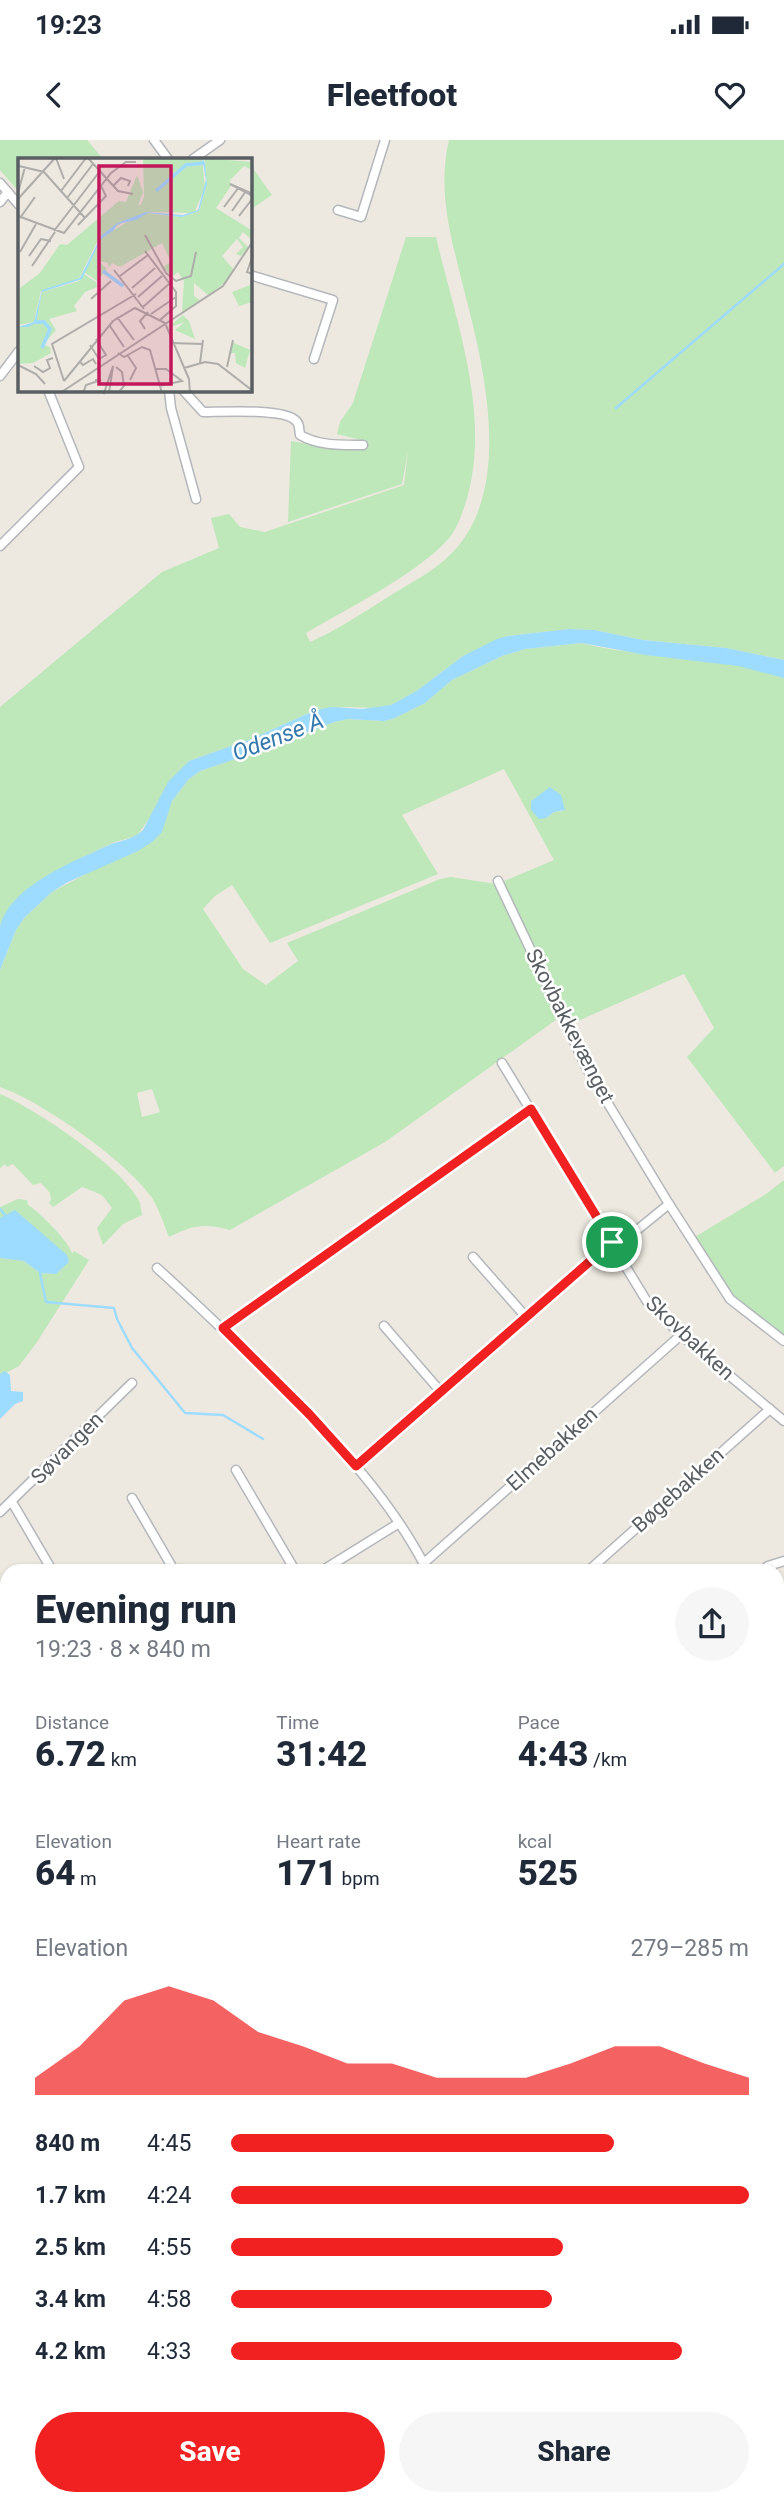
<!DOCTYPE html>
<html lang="en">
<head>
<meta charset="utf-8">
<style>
	:root { --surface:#fff; --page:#f6f6f7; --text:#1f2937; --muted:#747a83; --accent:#f22121 }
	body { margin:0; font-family:Roboto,sans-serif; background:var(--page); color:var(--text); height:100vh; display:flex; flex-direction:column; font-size:26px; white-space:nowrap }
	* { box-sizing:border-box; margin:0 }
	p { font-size:23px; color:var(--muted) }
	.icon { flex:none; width:38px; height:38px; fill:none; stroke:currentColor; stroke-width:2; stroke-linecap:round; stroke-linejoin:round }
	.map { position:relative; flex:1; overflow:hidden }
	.panel { position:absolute; left:0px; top:1424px; width:784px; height:942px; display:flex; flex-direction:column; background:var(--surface); border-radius:21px 21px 0 0; box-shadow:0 2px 5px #0004 }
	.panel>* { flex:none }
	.pin { position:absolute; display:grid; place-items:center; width:60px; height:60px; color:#fff; margin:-30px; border:4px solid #fff; border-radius:50%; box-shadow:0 2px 7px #0007 }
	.round { display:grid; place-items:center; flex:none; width:74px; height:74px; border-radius:37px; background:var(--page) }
	.headline { display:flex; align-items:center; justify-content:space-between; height:119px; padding:0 35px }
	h1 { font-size:38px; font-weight:800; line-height:52px }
	.stats { display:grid; grid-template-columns:repeat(3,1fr); gap:10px; height:119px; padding:7px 35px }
	.stats div { display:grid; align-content:center }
	.stats b { font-size:35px; font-weight:800 }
	.stats small { font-size:19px; font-weight:400 }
	.stats p { font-size:19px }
	.chart { height:196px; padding:14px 35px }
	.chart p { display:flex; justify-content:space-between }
	.chart svg { width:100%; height:126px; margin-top:7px; fill:var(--accent); opacity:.7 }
	.action { display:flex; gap:14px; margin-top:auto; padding:14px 35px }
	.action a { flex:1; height:80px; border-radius:42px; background:var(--accent); color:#fff; font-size:28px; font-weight:800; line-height:80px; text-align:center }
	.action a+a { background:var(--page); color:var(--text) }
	ul { padding:0 35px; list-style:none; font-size:23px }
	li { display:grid; grid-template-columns:112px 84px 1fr; align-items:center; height:52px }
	li i { height:18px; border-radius:9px; background:var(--accent) }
	.status { display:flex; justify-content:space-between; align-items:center; height:49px; padding:0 35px; background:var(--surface); direction:ltr }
	.status svg { height:19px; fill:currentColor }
	header { display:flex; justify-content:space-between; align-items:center; height:91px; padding:0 35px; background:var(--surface); font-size:32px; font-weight:800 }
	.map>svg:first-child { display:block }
</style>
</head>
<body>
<div class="status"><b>19:23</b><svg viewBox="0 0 49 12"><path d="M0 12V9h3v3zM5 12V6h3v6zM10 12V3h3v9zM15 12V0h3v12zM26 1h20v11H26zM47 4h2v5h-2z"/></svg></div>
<header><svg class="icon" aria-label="back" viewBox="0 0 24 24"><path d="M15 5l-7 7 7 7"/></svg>Fleetfoot<svg class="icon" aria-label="heart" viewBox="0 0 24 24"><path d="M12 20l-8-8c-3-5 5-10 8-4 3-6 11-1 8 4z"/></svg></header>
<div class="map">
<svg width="784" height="2366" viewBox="0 0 784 2366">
	<rect width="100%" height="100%" fill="#ede9e0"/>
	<g fill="#bee7ba" fill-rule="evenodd">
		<polygon points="0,0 87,0 103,19 19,19 19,52 0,30"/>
		<path d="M449 0H784V520L726 508 643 500 594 490 569 489 508 496 463 516 418 550 391 565 377 568 346 567 316 570 251 599 189 621 137 696 115 702 79 719 16 759 0 788V567L162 432 219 408 211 378 229 374 240 387 265 392 404 345 408 311 402 344 288 382 291 301 334 309 365 310V301L337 294 340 282 353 263 406 97H436C456 183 493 277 465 365 461 376 457 389 449 398 418 434 348 468 306 493L310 502C337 490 363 473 388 457 410 443 435 431 453 412 515 347 483 222 463 146 451 97 437 51 449 0Z"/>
		<polygon points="250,24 272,55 253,68 250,65"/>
		<path d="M582 503C648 520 720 514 784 538V1026L775 1033 687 917 714 888 684 834 571 884 502 742 554 720 504 629 402 675 438 734 270 803 232 745 215 756 203 769 243 829 266 845 298 821 287 803 440 739 451 737 496 744 560 877 385 1002 230 1090C203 1083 193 1085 169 1097 164 1085 159 1069 152 1058 127 1021 41 961 0 947V830L16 790 25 777 52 752 97 728 138 711 168 670 172 661 189 639 200 631 274 606 334 582 347 579 384 581 395 578 425 563 452 540 502 516 525 509ZM546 651 563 671 554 672 546 678 531 661ZM152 949 160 972 142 977 137 953Z"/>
		<path d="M0 954C36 969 120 1026 138 1059 141 1064 141 1069 142 1075L123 1084 103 1105 97 1088 112 1068 102 1055 82 1047 53 1067 49 1063 51 1060 50 1053 41 1043 33 1045 13 1024 7 1027 5 1024 0 1028Z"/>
		<polygon points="784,1040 784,1197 733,1157 693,1098 766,1054"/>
		<path d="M18 1059 27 1060 28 1065C39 1072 70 1102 72 1114L74 1111 89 1120 37 1202 19 1226 0 1236V1118L24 1121 40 1133 56 1134 69 1122 0 1078V1067Z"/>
		<polygon points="784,1694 784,1739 777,1741 777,1698"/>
	</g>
	<g fill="#9edcff">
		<path d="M569 489 594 490 643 500 726 508 784 520V538L738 526 646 515 582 503 525 509 502 516 452 540 425 563 395 578 384 581 348 579 334 582 274 606 200 631 189 639 172 661 162 692 152 702 138 711 68 742 52 752 25 777 16 790 0 830C0 816 0 800 0 787 9 746 75 721 109 705 121 700 133 700 143 690L168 642 189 621 251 599 316 570 332 567 362 569 391 565 418 550 463 516 497 499 508 496Z"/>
		<polygon points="550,647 561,655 565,670 554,672 546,678 539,679 531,670 531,661"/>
		<polygon points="15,1070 67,1115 69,1122 56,1134 40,1133 24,1121 0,1118 0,1078"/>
		<polygon points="5,1231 10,1235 11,1251 23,1252 23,1261 15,1264 0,1279 0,1234"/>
		<polygon points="436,2359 470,2359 472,2366 434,2366"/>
	</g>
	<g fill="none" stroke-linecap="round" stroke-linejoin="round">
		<g stroke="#9edcff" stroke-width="2.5">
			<polyline points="616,268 784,124"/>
			<polyline points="0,1069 5,1075"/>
			<polyline points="40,1133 46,1162 114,1168 117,1179 132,1208 185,1273 223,1275 263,1299"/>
		</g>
		<defs>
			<g id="street">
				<polyline points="154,0 168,19"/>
				<polyline points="193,19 220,0"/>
				<polyline points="0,43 19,65"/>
				<polyline points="0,62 8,52"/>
				<polyline points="338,70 361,77 385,0"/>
				<polyline points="250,135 333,160 314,219"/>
				<polyline points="0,236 19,211"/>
				<polyline points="169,250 171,268 196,359"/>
				<path d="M183 250 203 272C221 272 283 268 295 280 300 283 299 290 300 295 319 306 341 305 363 305"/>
				<polyline points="0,406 79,327 48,250"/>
				<polyline points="498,741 587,929 669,1064 730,1159 784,1201"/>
				<polyline points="502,923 646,1160 681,1195 784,1281"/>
				<polyline points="615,1108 669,1064"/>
				<polyline points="473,1117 526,1177"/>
				<path d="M157 1128C198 1165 238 1204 278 1243 334 1299 392 1360 428 1432"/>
				<polyline points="384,1186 441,1252"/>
				<polyline points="223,1188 531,969"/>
				<polyline points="356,1326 612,1102"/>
				<polyline points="236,1330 296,1432"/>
				<polyline points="132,1358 175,1432"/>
				<polyline points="12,1362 53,1432"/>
				<polyline points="0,1372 132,1243"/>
				<polyline points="424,1423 681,1195"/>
				<polyline points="320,1432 399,1383"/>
				<polyline points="587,1432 770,1269"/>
				<polyline points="761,1432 768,1426 784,1421"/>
				<polyline points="0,1525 7,1537"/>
				<polyline points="777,1568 784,1562"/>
				<polyline points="0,1625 7,1620"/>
				<polyline points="0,1737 7,1732"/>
				<polyline points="0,1832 7,1824"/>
				<polyline points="777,1902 784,1923"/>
				<polyline points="0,1931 7,1941"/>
				<polyline points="0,2095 7,2090"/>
				<polyline points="777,2232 784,2240"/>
				<polyline points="1,2289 7,2282"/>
				<polyline points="0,2342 7,2341"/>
				<polyline points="777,2352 784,2351"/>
				<polyline points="259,2359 264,2366"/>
				<polyline points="642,2359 645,2366"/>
				<polyline points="36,2366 38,2359"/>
				<polyline points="83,2366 85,2359"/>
				<polyline points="127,2366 129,2359"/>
				<polyline points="695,2366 718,2359"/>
			</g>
			<g id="secondary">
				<polyline points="777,1668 784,1664"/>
				<polyline points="777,1684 784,1680"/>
				<polyline points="0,2164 7,2160"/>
			</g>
		</defs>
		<use href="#street" stroke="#b3b7bc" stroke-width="11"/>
		<use href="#secondary" stroke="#b4b8be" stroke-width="14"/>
		<use href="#street" stroke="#fff" stroke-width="8"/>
		<use href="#secondary" stroke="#fff" stroke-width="10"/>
	</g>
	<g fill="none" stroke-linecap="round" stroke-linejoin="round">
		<defs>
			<polygon id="route" points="531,969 612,1102 356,1326 310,1275 223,1188"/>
		</defs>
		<use href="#route" stroke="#fff" stroke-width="14"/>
		<use href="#route" stroke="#f22121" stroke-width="9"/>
	</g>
	<g text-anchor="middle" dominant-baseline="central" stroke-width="5" stroke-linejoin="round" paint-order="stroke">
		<g font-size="21" fill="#595e62" stroke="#fff">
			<text transform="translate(570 886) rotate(63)">Skovbakkevænget</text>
			<text transform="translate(690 1198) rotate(43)">Skovbakken</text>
			<text transform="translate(67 1308) rotate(-45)">Søvangen</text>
			<text transform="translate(552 1309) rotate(-42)">Elmebakken</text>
			<text transform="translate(678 1350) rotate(-42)">Bøgebakken</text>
		</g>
		<g font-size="23" font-style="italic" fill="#3479ad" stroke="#fff">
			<text transform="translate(278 597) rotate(-21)">Odense Å</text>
		</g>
	</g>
	<g transform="translate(18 18)">
		<rect width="234" height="234" fill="#ede9e0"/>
		<path d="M125 0H184L187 30 176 55 128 54 115 61 129 55 164 59 181 53 189 26 186 0 234 4V12L226 8 212 22 213 28 198 50 233 72 234 78V82L225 74 221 80 230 89 223 98 218 96 225 89 219 81 204 98 215 111 209 123 190 137 176 125V138L182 142 164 154 166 123 160 114 154 119 145 109 153 104 144 85 102 109 94 105 91 110 90 105 81 103 89 111 79 123 66 114 83 80 114 61H110L81 80 61 121 23 133 16 164 0 167 2 130 22 115 42 86 49 87 101 43 108 44 119 17 125 34 120 48 123 46 126 39ZM66 116 78 124 79 129 67 134 56 148 59 153 31 161 38 172 25 187 32 189 33 195 15 205 0 206V169L18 165 24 134 61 123ZM234 118V144L221 148 214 134 232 127ZM165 157 171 163 177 181 157 172 167 164 149 170ZM214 184 232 192 227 210 218 205 217 195H211Z" fill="#bee7ba"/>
		<path d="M184 0 187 5 189 26 181 53 164 59 130 55 118 62 100 66 95 73 83 81 64 121 24 134 18 165 10 169H0L16 164 24 132 62 120 83 78 99 65 128 54 165 57 180 52 188 22Z" fill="#9edcff"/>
		<path fill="none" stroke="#9edcff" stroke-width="3.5" d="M138 33 168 7 186 5M85 113 105 128M16 164H26L32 171 24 190"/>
		<path fill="none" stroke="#aeadaa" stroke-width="2" d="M38 0 46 21M70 0 100 33 115 36M1 8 26 14 67 60M95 28 103 20 112 23 110 28M43 33 68 0M0 35 7 9M235 36 212 26 235 38M49 40 75 6M0 41 37 0M206 49 221 29M214 53 228 33M0 58 46 75 93 15 108 4H118M221 58 235 40M2 60 17 39M60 67 88 38 83 28M36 73 82 13M127 77 148 115 158 123 173 118 178 94M127 93 158 134V148L142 162M2 94 18 66M235 97 229 114 235 116M11 98 23 81 33 83M14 108 37 74M96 112 126 151M102 118 130 97M114 130 137 110M120 139 144 118M73 141 93 123M125 149 152 125M133 156 158 139M99 159 116 182M92 168 106 189M127 171 122 163 130 154M153 185 185 186M72 187 81 201 88 197 78 181M100 195 106 199 124 189 132 192 144 235M110 198 118 210 112 222M61 203 65 207 75 201 78 206M182 205 185 182M0 207 18 216 27 226M16 208 25 214 32 210 29 202 35 200M98 209 104 214 106 228 100 235M209 209 215 182M166 210 187 204 200 206 235 233M137 211H148L164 223 141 228M46 223 95 163 117 150 147 165 171 221 172 235M46 223 34 186 118 136M82 233 86 235 95 208 91 235M42 235 205 128 235 83M65 235 68 227 83 222H77"/>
		<path fill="#c2185b" fill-opacity="0.15" stroke="#c2185b" stroke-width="3.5" d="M81 8H153V226H81Z"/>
		<rect width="234" height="234" fill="none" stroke="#595e62" stroke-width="3.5"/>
	</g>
</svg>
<div class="pin" style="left:612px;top:1102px;background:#1e9e55"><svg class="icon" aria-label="arrive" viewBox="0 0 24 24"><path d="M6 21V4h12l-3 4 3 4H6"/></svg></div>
<section class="panel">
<div class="headline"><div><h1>Evening run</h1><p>19:23 · 8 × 840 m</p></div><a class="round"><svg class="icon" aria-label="share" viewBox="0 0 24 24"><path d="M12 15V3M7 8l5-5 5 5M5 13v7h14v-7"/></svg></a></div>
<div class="stats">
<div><p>Distance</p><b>6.72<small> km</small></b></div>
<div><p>Time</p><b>31:42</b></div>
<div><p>Pace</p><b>4:43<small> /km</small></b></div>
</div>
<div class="stats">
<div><p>Elevation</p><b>64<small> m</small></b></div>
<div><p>Heart rate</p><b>171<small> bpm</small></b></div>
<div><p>kcal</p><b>525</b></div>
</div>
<div class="chart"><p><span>Elevation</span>279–285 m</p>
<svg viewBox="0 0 160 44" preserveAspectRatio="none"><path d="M0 44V38L10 27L20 11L30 6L40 11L50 22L60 27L70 33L80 33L90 38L100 38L110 38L120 33L130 27L140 27L150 33L160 38V44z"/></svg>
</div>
<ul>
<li><b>840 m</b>4:45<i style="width:74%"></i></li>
<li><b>1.7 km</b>4:24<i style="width:100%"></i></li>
<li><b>2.5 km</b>4:55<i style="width:64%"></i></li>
<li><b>3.4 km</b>4:58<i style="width:62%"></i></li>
<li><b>4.2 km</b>4:33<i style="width:87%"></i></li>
</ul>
<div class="action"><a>Save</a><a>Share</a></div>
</section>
</div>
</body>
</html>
